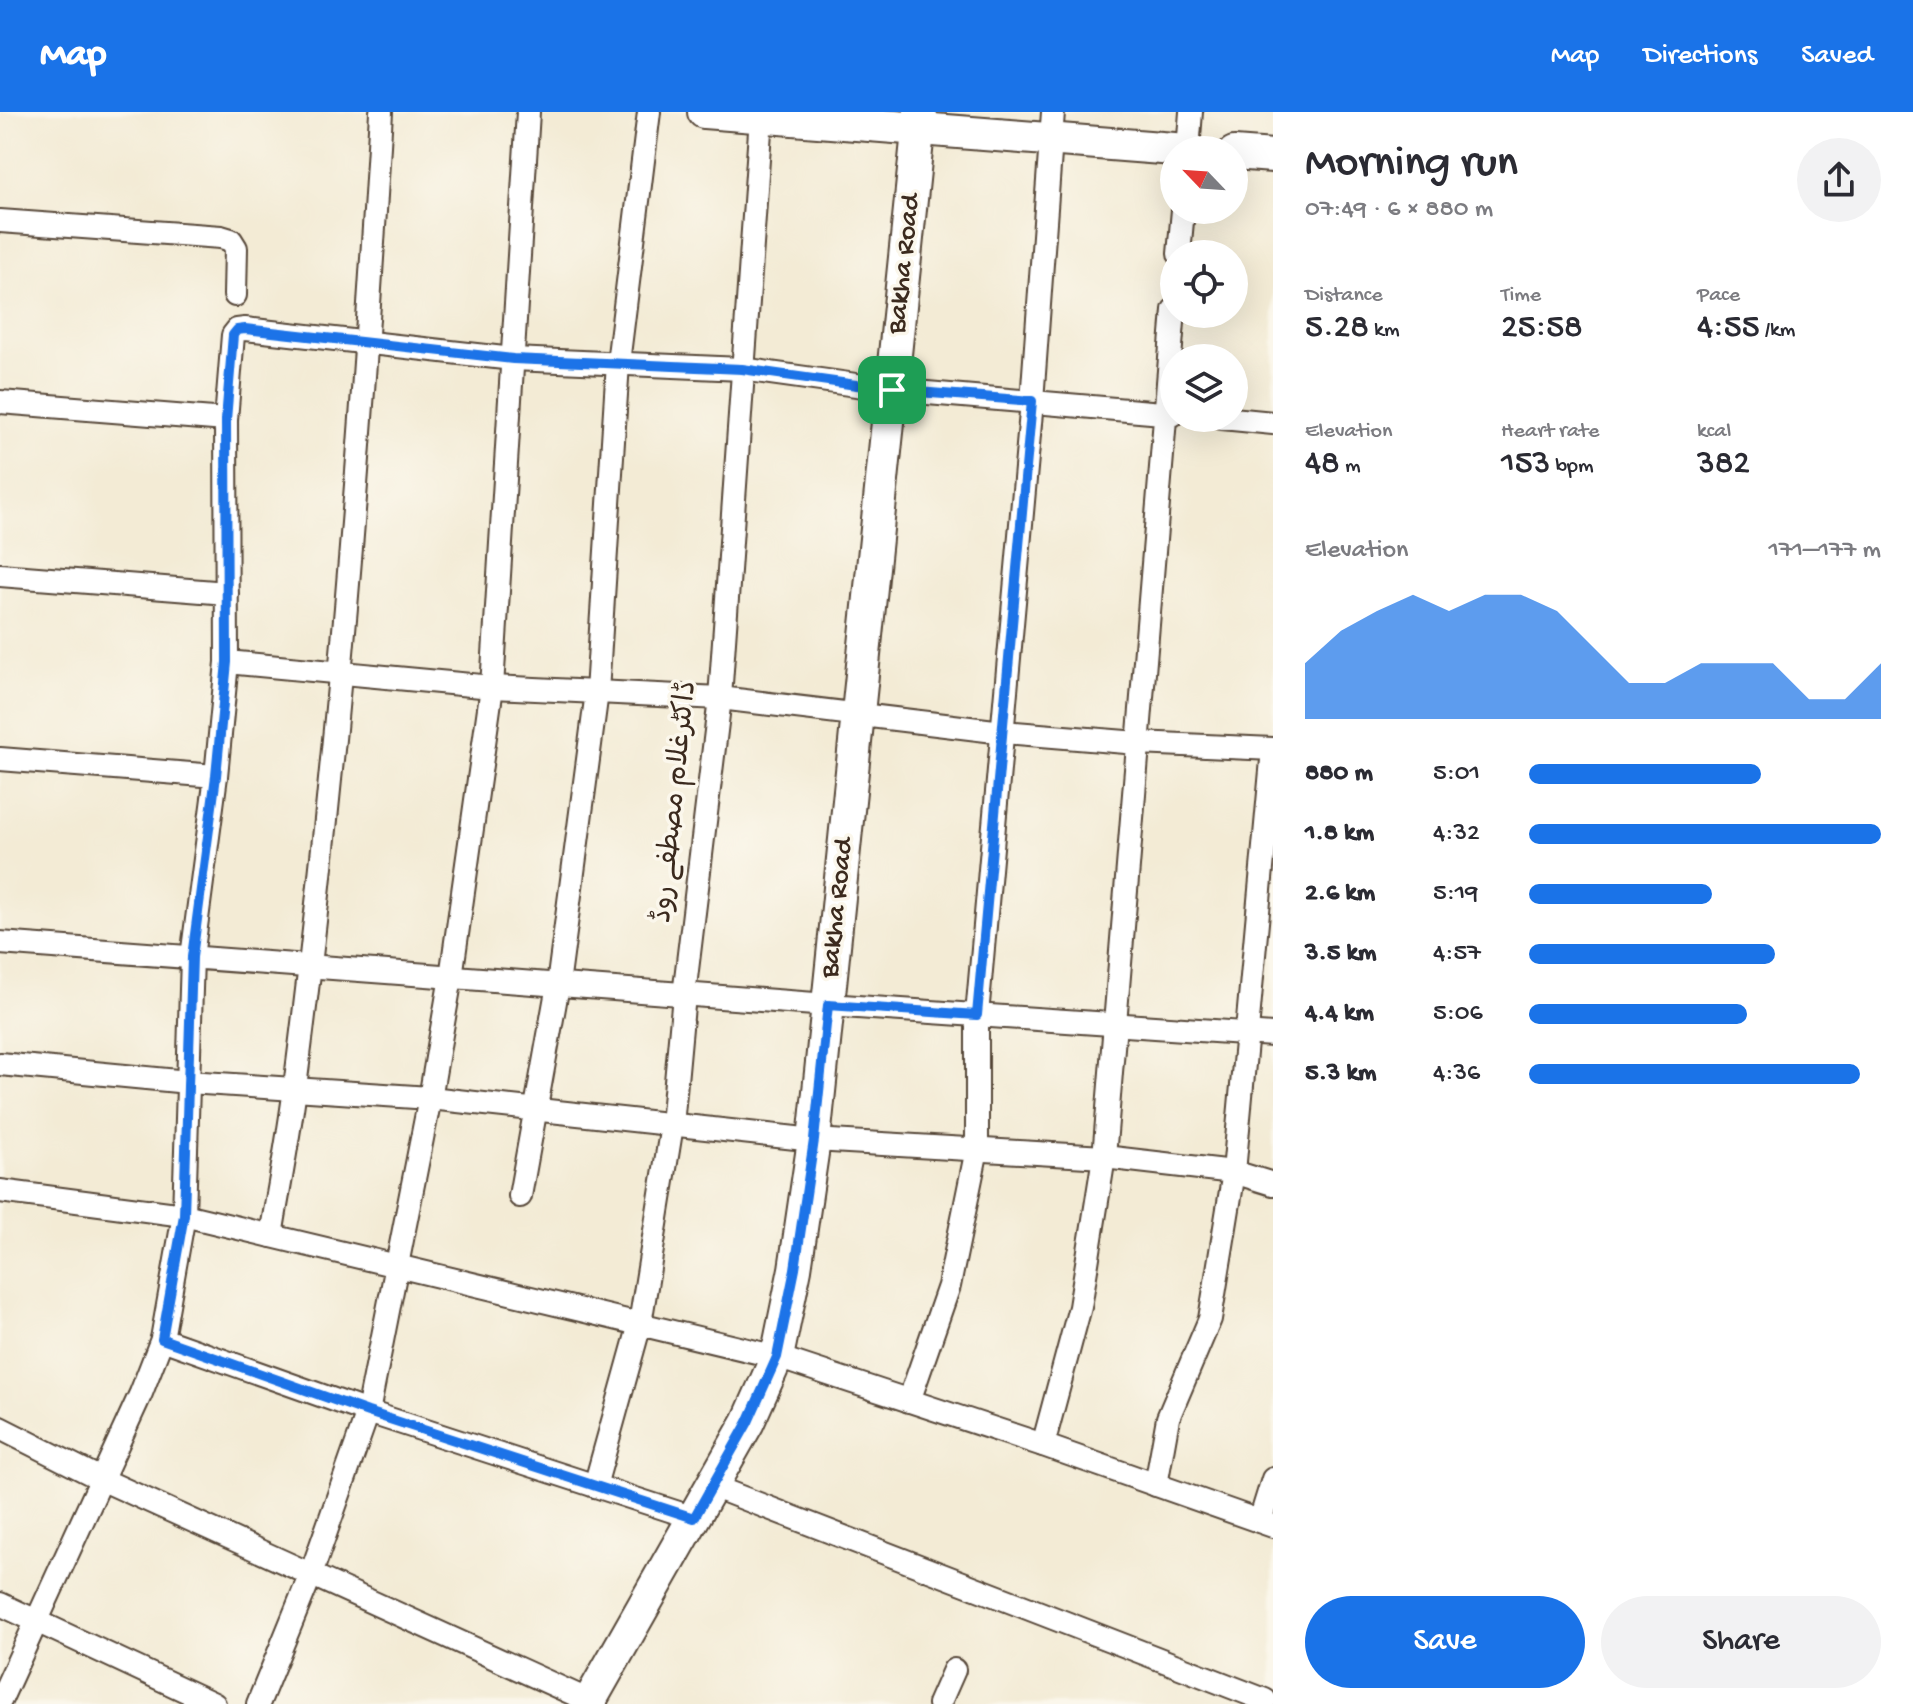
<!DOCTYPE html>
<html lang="en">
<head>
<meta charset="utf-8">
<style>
	:root { --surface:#fff; --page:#f2f2f3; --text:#2b2b33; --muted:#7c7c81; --accent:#1a73e8 }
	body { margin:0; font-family:"Gochi Hand","Playpen Sans Arabic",sans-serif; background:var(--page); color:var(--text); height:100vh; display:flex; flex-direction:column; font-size:30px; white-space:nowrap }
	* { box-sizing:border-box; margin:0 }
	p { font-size:26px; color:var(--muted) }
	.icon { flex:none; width:44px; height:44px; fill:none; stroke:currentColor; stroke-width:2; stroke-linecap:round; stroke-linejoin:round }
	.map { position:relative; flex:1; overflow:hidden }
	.side { display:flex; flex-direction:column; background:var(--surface); width:640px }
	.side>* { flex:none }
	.needle { width:52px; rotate:295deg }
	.buttons { position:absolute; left:1160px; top:24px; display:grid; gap:16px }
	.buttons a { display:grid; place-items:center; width:88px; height:88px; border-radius:50%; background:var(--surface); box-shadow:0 8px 32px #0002; font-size:40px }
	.pin { position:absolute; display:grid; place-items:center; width:68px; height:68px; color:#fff; margin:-34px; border-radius:16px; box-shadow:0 4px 12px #0006 }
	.round { display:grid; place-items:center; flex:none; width:84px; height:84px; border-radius:42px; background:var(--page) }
	.overview { display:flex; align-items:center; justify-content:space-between; height:136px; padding:0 32px }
	h1 { font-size:44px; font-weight:600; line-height:60px }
	.figures { display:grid; grid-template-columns:repeat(3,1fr); gap:12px; height:136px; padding:8px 32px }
	.figures div { display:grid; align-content:center }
	.figures b { font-size:34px; font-weight:600 }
	.figures small { font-size:22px; font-weight:400 }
	.figures p { font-size:22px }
	.chart { height:224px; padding:16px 32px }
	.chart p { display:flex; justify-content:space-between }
	.chart svg { width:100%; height:144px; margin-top:8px; fill:var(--accent); opacity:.7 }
	.button { display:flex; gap:16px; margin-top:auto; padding:16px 32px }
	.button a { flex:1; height:92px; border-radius:48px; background:var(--accent); color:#fff; font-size:32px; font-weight:600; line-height:92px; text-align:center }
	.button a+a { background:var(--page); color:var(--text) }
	ul { padding:0 32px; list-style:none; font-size:26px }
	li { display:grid; grid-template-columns:128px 96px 1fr; align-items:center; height:60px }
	li i { height:20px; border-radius:10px; background:var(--accent) }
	header { display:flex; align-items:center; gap:48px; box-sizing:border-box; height:112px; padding:0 40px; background:var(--accent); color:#fff }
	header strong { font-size:38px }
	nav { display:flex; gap:44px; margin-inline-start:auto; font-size:28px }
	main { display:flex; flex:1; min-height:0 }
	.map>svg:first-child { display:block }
</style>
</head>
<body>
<header>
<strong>Map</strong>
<nav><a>Map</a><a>Directions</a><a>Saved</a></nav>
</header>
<main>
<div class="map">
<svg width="1273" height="1592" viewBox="0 0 1273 1592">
	<rect width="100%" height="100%" fill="#fbf7ec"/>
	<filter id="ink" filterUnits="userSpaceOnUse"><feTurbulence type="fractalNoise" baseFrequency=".0125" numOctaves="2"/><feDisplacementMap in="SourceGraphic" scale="16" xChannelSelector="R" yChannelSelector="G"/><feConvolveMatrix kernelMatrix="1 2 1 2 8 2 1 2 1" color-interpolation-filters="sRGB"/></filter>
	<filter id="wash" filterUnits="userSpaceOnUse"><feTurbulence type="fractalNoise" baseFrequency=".006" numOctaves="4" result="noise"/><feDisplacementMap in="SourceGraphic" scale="32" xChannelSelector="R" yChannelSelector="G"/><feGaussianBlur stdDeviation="1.8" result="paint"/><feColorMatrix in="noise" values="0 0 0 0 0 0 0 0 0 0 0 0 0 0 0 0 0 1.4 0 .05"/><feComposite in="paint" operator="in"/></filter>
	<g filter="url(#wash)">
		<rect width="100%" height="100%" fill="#f3ebd5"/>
	</g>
	<g filter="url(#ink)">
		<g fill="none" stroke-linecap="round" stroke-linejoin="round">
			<defs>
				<g id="street">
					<polyline points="1188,38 1191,0"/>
					<polyline points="0,109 221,125 231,128 236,136 235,183"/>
					<polyline points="1179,142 1183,98"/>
					<polyline points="0,290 226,308"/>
					<polyline points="1222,306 1273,311"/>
					<polyline points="0,463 227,481"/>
					<polyline points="227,550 492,575 720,586 1003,620 1138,631 1273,637"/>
					<polyline points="0,647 216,664"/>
					<polyline points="0,831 828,893 1273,923"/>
					<polyline points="0,952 188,970 430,986 814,1028 1104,1045 1234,1060 1273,1072"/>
					<polyline points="0,1079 184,1103 777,1245 1043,1333 1273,1414"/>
					<polyline points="520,1084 558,873 597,580 618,251 649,0"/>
					<path d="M271 1124C279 1074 289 1025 295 975 337 651 362 326 381 0"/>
					<polyline points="162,1227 368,1300 694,1406"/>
					<polyline points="909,1289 949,1174 977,1037 977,903 1032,289 1053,0"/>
					<polyline points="0,1316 101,1367 596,1592"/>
					<polyline points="1043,1333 1080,1195 1104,1045 1174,198"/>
					<polyline points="1156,1373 1168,1306 1210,1207 1234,1060 1273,637"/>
					<polyline points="595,1374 640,1212 672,1013 684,883 720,586 761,5"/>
					<polyline points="712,1374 1265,1588 1263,1592"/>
					<polyline points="1260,1409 1273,1367"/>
					<polyline points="0,1492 214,1592"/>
					<polyline points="0,1589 141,1281 162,1227 184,1103 192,845 216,664 227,550 226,308 233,223 237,218 245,217 513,247 742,257 892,278 1174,302"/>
					<polyline points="258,1592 311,1462 368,1300 430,986 451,865 492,575 528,0"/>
					<polyline points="939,1592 954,1558"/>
				</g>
				<g id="secondary">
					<polyline points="704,0 1187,38"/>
					<polyline points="1234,41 1273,44"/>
					<polyline points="588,1592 748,1310 777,1245 795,1157 814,1028 920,0"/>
				</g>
			</defs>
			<use href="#street" stroke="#574739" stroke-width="26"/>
			<use href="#secondary" stroke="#574739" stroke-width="36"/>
			<use href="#street" stroke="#fff" stroke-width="22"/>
			<use href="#secondary" stroke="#fff" stroke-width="32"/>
		</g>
	</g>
	<g fill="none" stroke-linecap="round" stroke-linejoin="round" filter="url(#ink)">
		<defs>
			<polygon id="route" points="245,217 513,247 742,257 892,278 1032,289 977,903 828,893 814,1028 795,1157 777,1245 748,1310 694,1406 368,1300 162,1227 184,1103 192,845 216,664 227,550 226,308 233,223 237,218"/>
		</defs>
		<use href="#route" stroke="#fff" stroke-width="16"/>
		<use href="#route" stroke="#1a73e8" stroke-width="10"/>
	</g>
	<g text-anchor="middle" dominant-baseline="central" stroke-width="7" stroke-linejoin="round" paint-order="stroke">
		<g font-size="28" fill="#3b2a1e" stroke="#fbf7ec">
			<text transform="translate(905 152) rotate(-84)">Bakha Road</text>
			<text transform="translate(676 690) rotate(-84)">ڈاکٹرغلام مصطفے روڈ</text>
			<text transform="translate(838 796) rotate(-84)">Bakha Road</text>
		</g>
	</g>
</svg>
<div class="buttons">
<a><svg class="needle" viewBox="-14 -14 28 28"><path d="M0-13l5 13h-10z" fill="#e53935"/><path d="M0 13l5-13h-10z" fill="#7c7c81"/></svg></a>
<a><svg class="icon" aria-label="locate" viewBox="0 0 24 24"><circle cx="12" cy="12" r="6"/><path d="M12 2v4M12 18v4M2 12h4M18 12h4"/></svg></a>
<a><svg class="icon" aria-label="layers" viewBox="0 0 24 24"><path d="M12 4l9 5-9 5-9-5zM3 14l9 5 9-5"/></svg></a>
</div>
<div class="pin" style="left:892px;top:278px;background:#1e9e55"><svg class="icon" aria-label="arrive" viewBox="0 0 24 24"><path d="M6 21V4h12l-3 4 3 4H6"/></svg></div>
</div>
<section class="side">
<div class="overview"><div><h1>Morning run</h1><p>07:49 · 6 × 880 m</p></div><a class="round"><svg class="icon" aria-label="share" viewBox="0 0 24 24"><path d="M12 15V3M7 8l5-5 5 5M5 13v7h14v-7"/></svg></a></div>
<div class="figures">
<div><p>Distance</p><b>5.28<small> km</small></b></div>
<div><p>Time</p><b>25:58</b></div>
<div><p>Pace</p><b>4:55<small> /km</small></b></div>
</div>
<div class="figures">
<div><p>Elevation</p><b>48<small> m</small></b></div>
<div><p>Heart rate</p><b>153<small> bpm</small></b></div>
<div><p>kcal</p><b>382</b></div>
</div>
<div class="chart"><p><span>Elevation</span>171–177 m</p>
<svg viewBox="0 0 160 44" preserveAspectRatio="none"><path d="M0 44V27L10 17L20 11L30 6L40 11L50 6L60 6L70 11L80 22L90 33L100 33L110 27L120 27L130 27L140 38L150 38L160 27V44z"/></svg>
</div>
<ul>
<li><b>880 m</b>5:01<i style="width:66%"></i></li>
<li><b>1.8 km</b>4:32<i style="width:100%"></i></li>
<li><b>2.6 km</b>5:19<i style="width:52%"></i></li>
<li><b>3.5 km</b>4:57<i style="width:70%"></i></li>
<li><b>4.4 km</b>5:06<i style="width:62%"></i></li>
<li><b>5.3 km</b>4:36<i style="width:94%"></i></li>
</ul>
<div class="button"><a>Save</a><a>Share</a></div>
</section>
</main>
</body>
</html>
